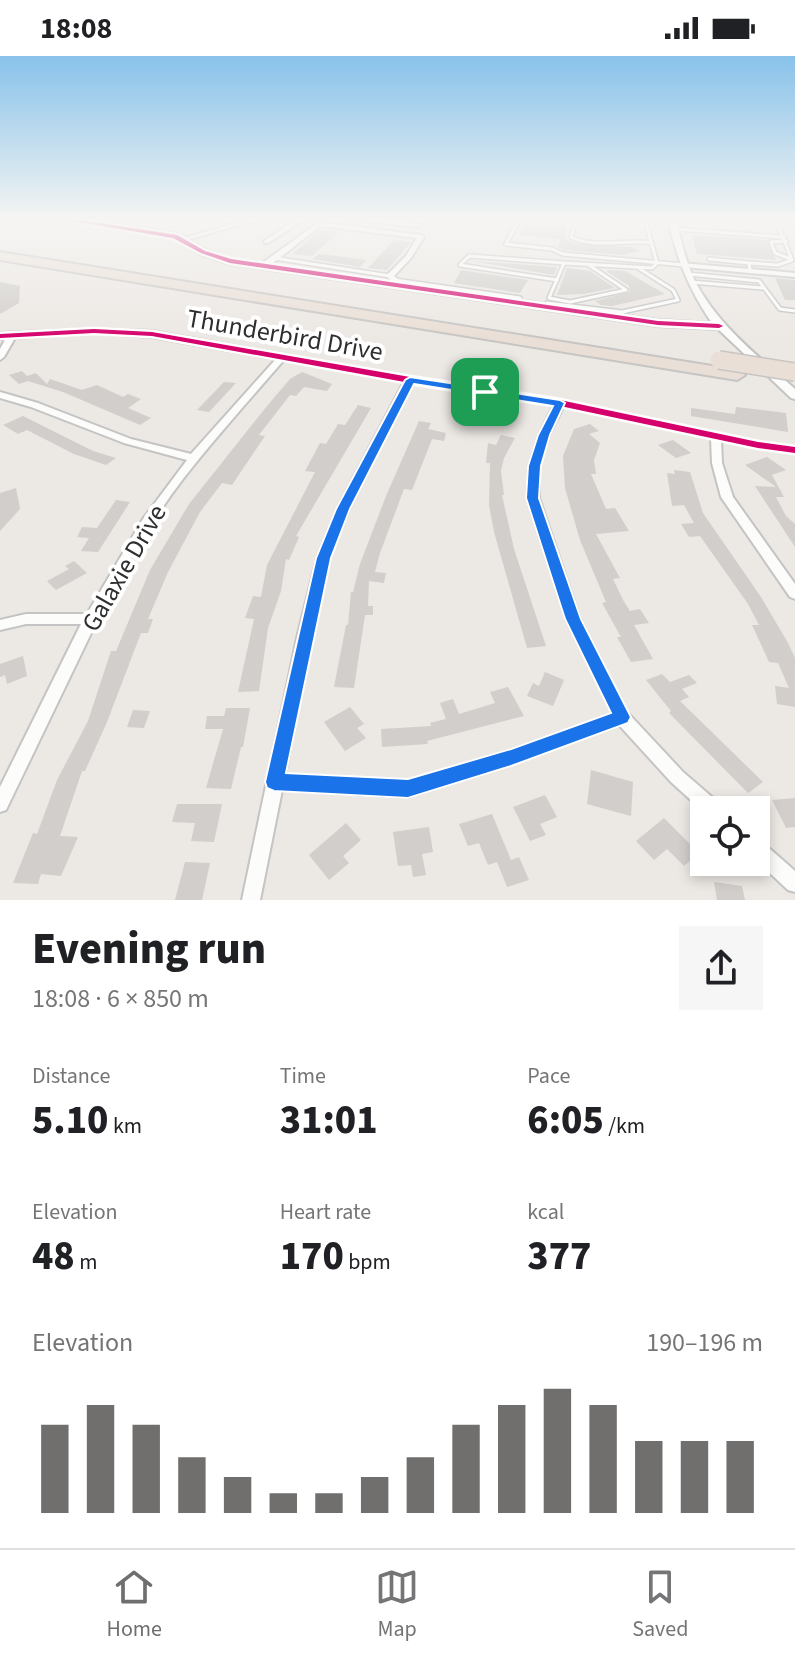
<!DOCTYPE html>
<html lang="en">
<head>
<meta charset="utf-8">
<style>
	:root { --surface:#fff; --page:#f6f6f6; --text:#202124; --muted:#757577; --line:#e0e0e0; --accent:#706f6e }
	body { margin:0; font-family:"Source Sans 3",sans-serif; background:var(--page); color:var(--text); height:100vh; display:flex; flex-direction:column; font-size:30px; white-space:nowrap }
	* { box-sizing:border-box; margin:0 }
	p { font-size:26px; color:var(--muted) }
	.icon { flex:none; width:44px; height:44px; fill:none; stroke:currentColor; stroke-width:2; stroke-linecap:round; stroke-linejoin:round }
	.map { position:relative; height:844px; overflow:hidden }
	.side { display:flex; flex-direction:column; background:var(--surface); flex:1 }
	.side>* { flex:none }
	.controls { position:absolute; left:690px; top:740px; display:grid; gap:16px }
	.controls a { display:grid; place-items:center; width:80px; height:80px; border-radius:0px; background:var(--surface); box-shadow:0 4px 12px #0003; font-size:40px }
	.pin { position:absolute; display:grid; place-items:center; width:68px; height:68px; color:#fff; margin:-34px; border-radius:16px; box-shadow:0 4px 12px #0006 }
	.round { display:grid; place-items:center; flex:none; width:84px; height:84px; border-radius:0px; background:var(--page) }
	.summary { display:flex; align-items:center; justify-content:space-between; height:136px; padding:0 32px }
	h1 { font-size:44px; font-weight:800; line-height:60px }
	.figures { display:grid; grid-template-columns:repeat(3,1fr); gap:12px; height:136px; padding:8px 32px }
	.figures div { display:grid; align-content:center }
	.figures b { font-size:40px; font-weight:800 }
	.figures small { font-size:22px; font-weight:400 }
	.figures p { font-size:22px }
	.chart { height:224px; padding:16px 32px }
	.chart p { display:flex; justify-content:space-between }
	.chart svg { width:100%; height:144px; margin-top:8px; stroke:var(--accent); stroke-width:6 }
	.status { display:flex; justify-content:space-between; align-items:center; height:56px; padding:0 40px; background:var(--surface); direction:ltr }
	.status svg { height:22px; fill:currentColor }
	.tab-bar { display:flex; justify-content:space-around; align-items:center; height:112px; border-top:2px solid var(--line); background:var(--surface); font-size:22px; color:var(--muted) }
	.tab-bar a { display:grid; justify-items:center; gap:4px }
	.tab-bar .active { color:var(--accent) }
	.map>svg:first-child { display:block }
</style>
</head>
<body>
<div class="status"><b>18:08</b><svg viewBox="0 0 49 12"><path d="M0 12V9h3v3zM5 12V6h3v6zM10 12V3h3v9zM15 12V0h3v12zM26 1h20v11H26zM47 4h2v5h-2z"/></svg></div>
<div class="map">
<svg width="795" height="844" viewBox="0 0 795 844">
	<rect width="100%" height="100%" fill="#ece8e4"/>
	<g fill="#d1cecb">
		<polygon points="526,164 568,164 564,182 576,188 631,191 640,195 623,199 564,194 558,191 561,183 519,179"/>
		<polygon points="320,174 339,176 312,200 292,198"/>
		<polygon points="692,179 767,184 776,204 697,198"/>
		<polygon points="394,184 411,186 387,214 368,212"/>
		<polygon points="319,198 345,201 366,204 360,211 312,203"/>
		<polygon points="471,205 557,211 554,219"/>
		<polygon points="567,212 590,215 615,232 584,238 557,239"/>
		<polygon points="461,214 528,224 520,237 454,227"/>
		<polygon points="609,214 625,215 665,238 612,250 601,249 595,245 630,236 629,230 606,215"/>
		<polygon points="775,222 795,224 795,244 785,244"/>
		<polygon points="0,226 20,230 19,247 0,258"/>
		<polygon points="22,315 27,320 36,317 47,328 50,323 82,334 97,329 123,341 128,338 141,343 128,352 151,362 140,369 63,336 28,325 19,328 9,319"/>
		<polygon points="302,316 332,328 327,335 304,331 296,340 290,339 259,379 265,380 232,429 222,427 200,456 168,516 148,563 153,563 148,577 141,577 107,666 85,715 82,715 60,780 78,781 61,820 41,818 38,828 13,827 33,777 37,778 57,724 88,665 111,595 116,595 150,514 189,448 267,350 290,323"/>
		<polygon points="224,326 236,327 209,356 197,354"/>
		<polygon points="358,349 371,352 296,480 299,481 289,504 286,503 281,535 268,572 259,635 238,636 254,563 245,562 253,540 261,541 267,509 315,416 305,415 320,387 326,388 338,368 345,369"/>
		<polygon points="736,351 786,357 788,376 691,360 691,352 735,358"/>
		<polygon points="23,360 93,395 116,402 106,409 74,398 27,374 18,378 3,369"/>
		<polygon points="419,365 431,367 428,373 446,377 444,385 432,383 412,434 404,433 380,497 375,516 386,517 384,527 369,525 368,550 373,550 373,559 365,559 354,632 334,631 346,569 348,569 351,536 353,536 360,508 386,440"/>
		<polygon points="590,368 599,375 589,378 600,387 594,404 596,418 591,418 606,453 615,452 629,475 596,478 620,522 613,523 623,544 630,555 640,553 649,567 634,569 653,603 631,606 617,581 621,581 602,547 606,546 580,484 565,432 563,400 574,373"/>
		<polygon points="501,379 515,382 504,402 501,415 504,439 502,439 514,493 546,590 527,592 494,476 489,449 490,407 486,407 488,387 496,389"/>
		<polygon points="673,384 691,397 676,402 658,389"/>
		<polygon points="767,401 786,414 772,419 784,441 776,441 786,460 795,468 795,491 755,430 776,431 745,409"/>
		<polygon points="674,414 690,416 703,457 761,541 788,587 795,602 795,651 777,648 775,630 789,632 778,607 769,606 752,569 759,569 748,548 700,480 689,481 681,468 694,467 684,449 672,450 667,417 675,418"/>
		<polygon points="16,432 20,453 0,475 0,437"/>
		<polygon points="116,444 130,446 98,496 81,495 89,482 77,481 82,471 97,472"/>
		<polygon points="74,505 87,517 56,534 47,525 69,513 65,510"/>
		<polygon points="23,600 27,620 7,628 5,619 0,621 0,608"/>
		<polygon points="545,616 564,624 553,650 527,640 533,627 539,630"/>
		<polygon points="662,618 670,626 689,619 697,627 682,633 689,641 680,645 763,726 748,737 669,657 671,655 646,624"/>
		<polygon points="508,631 524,660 427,685 428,688 382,691 381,673 431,670 430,667 446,663 440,647 453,643 459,658 495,647 490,636"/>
		<polygon points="350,651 364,668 357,672 366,682 345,695 324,666"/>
		<polygon points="226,652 250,652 243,691 241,691 231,733 206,732 223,673 205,673 207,660 224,660"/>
		<polygon points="133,654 150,655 144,672 127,671"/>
		<polygon points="591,714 633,726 631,760 587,748"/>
		<polygon points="545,739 557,761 540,768 546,779 530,785 513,751"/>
		<polygon points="795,742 795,771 786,772 772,744"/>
		<polygon points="177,748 222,748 214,786 191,785 195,767 172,766"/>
		<polygon points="492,758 511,804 519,801 529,824 507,831 497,806 488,809 479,787 468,790 459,768"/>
		<polygon points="664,762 699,797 684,810 667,793 654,804 636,785"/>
		<polygon points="346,767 361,784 343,800 349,807 329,824 309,799"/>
		<polygon points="429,771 433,796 422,798 426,819 413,821 411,809 398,810 393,776"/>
		<polygon points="185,806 210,807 202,844 175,844"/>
		<polygon points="714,826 742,830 745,844 717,844"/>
	</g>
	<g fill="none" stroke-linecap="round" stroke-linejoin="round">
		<defs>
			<g id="service">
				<polyline points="519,164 506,188 552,193 563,198 684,209"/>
				<path d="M576 164 571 181C593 193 626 183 652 187"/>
				<polyline points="172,169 181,164"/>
				<polyline points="675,173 784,181"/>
				<polyline points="786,185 771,186 775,197 791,203"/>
				<polyline points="274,202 390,220"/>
				<polyline points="709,203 749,207"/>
				<polyline points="589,209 626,234 570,246 549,242 564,207 652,212 657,207 645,164"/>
				<polyline points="750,215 749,207 778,209 792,204 776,164"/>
				<polyline points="688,218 759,225 780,253 795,255"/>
				<polyline points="395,224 520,242 519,247"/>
				<polyline points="557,224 460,209 469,200 564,207"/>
				<polyline points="691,226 762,232"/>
				<polyline points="546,251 547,247 622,256 678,244 673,234 640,213"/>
			</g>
			<g id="minor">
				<polygon points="247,164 256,164 186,184 181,183"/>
				<polygon points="296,164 303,164 268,187 264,187 264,185"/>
				<polygon points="369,164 387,164 418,167 421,169 418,171 372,166"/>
				<polygon points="319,166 421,179 424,181 411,202 394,220 399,224 396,230 393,230 389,228 391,224 386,220 406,200 417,182 320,170 267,212 261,212 261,208"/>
				<polygon points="681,207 795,217 795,221 684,211 680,209"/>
				<path d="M94 273 152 275 410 321 560 344 758 386 795 391V397L758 392 721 384 722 407 733 441 795 528V543L790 541 721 441 712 407 711 382 563 351 549 379 539 410V442L580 563 627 656 683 716 720 748 723 754H704V756L671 726 619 669 511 708 408 741 282 734 260 844H242L297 582 317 502 337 453 404 326 284 304C250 343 215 382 183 423 150 466 124 513 99 561L100 563 95 569 6 754 0 756V731L81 568H26L0 574V564L26 558H87L143 463 187 404 124 387 31 351 0 342V336L38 347 131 383 191 398 276 303 152 281 94 277 15 282 4 301 0 304V293L6 282 0 283V277ZM413 327 554 349 539 379 529 410 527 442 566 563 613 658 511 694 408 725 285 719 311 582 329 502 349 453Z"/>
				<polygon points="756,783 762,786 795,815 795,836 788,834 756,804"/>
			</g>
			<path id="tertiary" d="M66 164H84L175 177 206 194 231 203 658 264 712 267C689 234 677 203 668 164H676C681 184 685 204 694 223 717 269 758 300 795 333V343L791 342 718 273 658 270 230 208 200 198 173 182Z"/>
			<polygon id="motorway" points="0,196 737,314 745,319 737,324 0,204"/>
		</defs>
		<use href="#service" stroke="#c5c4c5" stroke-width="6"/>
		<use href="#minor" stroke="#c5c4c5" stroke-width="4"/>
		<use href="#tertiary" stroke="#c5c4c5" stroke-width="4"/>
		<use href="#motorway" stroke="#c6c5c4" stroke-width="4"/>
		<use href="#service" stroke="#fcfcfb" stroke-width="3"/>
		<use href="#minor" fill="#fcfcfb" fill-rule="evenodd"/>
		<use href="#tertiary" fill="#fcfcfb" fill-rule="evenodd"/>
		<use href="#motorway" fill="#eadfd6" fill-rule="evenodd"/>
		<defs>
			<polyline id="motorway-bridge" points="719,304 795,316"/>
		</defs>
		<use href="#motorway-bridge" stroke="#c6c5c4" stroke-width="20" stroke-linecap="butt"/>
		<use href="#motorway-bridge" stroke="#eadfd6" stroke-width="17"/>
		<defs>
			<g id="cycleway">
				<polygon points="67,164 80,164 177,179 205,195 231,203 658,265 719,268 723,270 719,272 658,269 230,207 201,197 173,182"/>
				<polygon points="94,273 152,276 410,321 560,344 758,386 795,391 795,397 758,392 560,350 410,327 152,280 94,277 0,282 0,278"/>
			</g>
		</defs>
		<use href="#cycleway" stroke="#fff" stroke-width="5"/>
		<use href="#cycleway" fill="#d6006c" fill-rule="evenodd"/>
	</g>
	<linearGradient id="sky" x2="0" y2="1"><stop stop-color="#88c2ea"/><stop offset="0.58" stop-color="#f6f5f3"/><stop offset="1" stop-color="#f6f5f3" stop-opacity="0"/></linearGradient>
	<rect width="795" height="282" fill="url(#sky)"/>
	<path fill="#1a73e8" stroke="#fff" stroke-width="2" fill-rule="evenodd" d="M410 321 560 344 565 347 550 379 541 410 539 442 581 563 631 661 628 667 511 710 408 742 274 735 267 732 265 726 316 502 336 453 405 324ZM414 328 553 350 538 379 528 410 526 442 565 563 611 657 511 693 408 723 286 717 331 502 350 453Z"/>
	<g text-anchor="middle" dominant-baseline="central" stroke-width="8" stroke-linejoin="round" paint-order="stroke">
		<g font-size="26" fill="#2e2e2e" stroke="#fff">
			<text transform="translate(285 279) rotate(10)">Thunderbird Drive</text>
			<text transform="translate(124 512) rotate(-60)">Galaxie Drive</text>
		</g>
	</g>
</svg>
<div class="controls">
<a><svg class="icon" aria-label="locate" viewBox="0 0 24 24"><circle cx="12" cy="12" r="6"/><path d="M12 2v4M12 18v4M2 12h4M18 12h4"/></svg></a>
</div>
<div class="pin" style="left:485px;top:336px;background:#1e9e55"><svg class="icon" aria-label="arrive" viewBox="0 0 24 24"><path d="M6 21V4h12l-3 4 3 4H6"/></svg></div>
</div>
<section class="side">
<div class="summary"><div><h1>Evening run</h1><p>18:08 · 6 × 850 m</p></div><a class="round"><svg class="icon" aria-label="share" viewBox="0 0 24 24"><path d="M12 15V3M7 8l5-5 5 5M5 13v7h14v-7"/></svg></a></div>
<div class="figures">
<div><p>Distance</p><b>5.10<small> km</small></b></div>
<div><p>Time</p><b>31:01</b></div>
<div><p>Pace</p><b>6:05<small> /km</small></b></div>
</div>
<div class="figures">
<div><p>Elevation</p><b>48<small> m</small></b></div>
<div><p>Heart rate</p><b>170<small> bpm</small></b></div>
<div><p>kcal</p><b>377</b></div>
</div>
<div class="chart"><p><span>Elevation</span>190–196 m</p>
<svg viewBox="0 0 160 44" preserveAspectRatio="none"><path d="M5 44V17M15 44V11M25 44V17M35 44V27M45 44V33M55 44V38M65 44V38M75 44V33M85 44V27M95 44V17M105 44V11M115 44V6M125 44V11M135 44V22M145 44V22M155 44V22"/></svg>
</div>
</section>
<nav class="tab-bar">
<a class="active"><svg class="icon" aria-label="home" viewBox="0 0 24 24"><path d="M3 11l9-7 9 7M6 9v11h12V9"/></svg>Home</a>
<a><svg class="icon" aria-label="map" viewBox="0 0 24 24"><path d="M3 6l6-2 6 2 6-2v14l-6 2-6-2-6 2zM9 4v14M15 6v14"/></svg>Map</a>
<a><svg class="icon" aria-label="saved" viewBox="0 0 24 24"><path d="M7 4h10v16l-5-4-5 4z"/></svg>Saved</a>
</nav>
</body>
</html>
